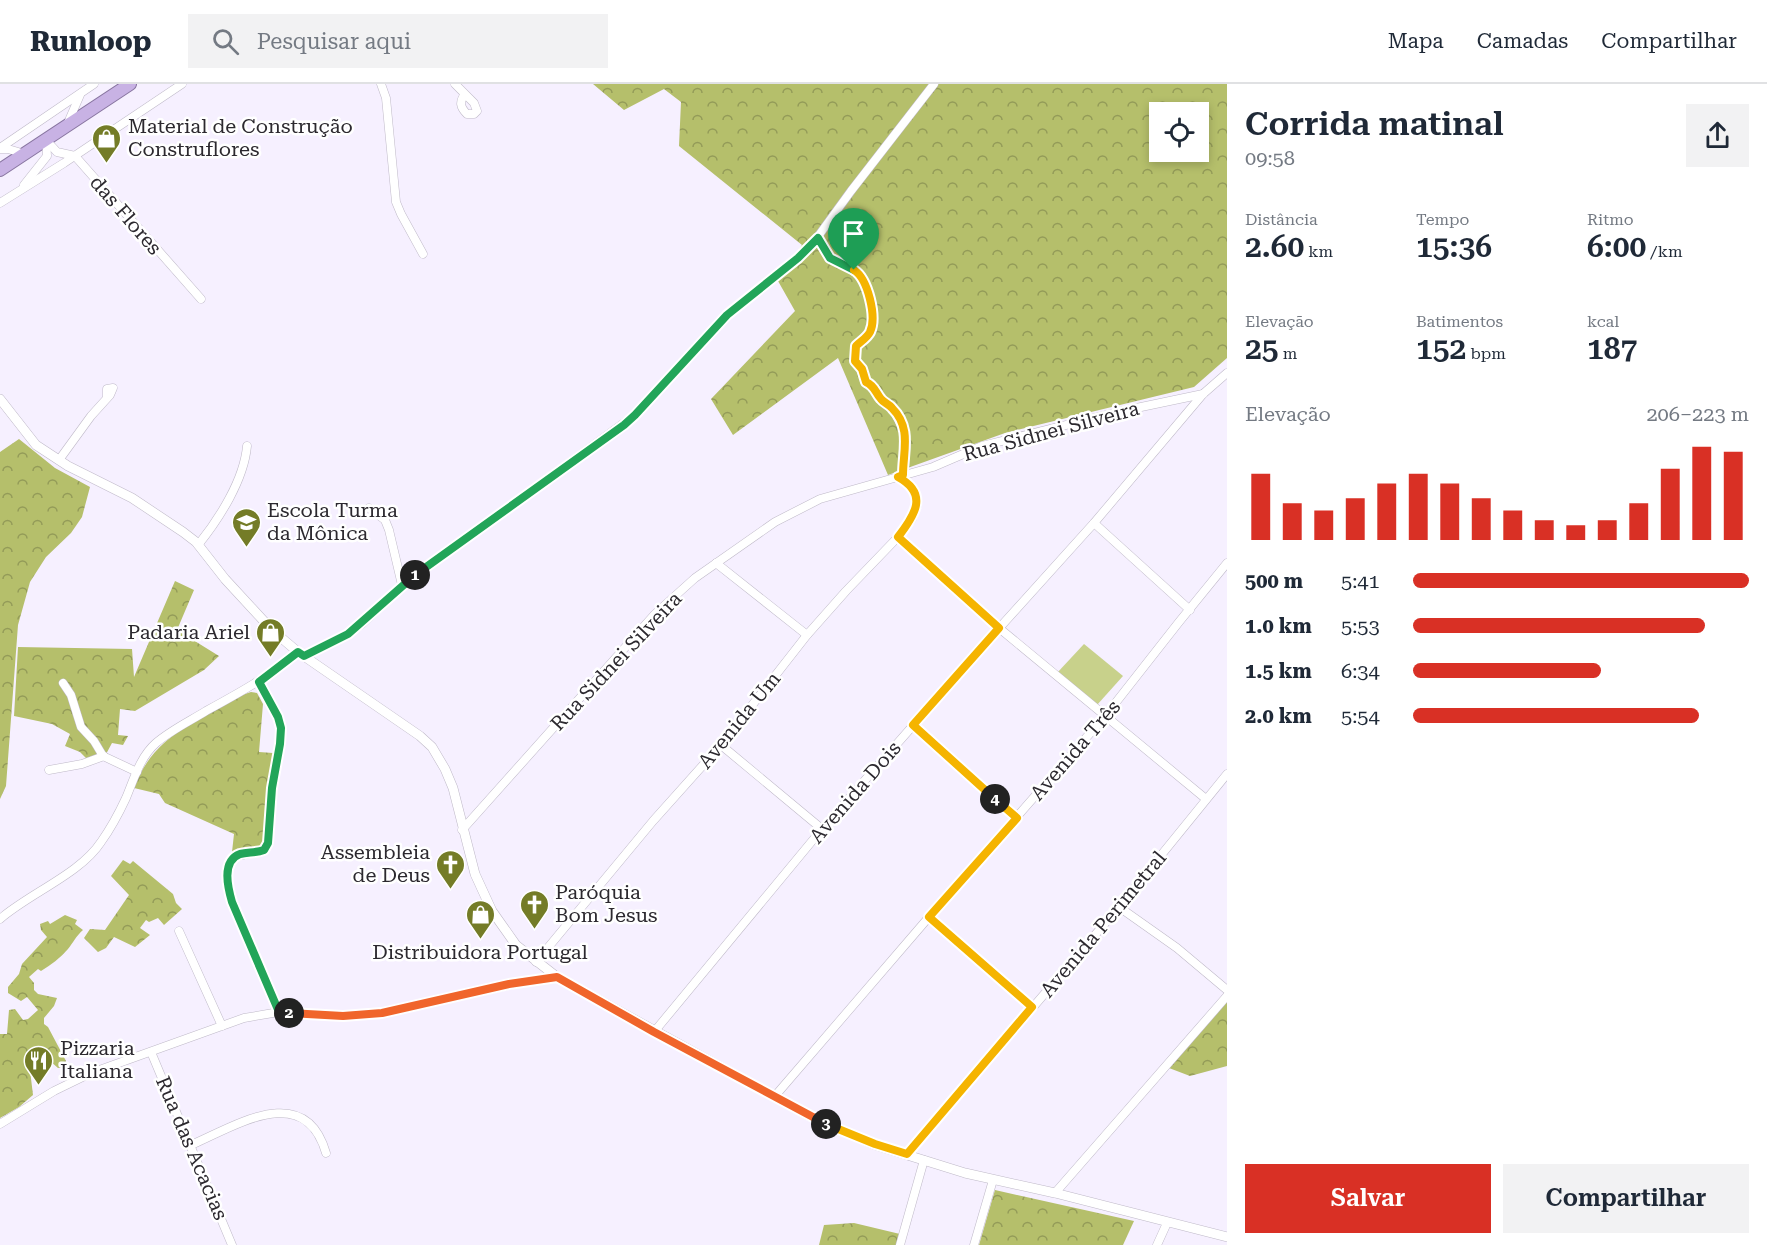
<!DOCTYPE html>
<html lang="pt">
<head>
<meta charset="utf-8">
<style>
	:root { --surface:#fff; --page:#f2f2f3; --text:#1f2937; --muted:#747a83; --line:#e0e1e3; --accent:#d93025 }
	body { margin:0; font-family:"Roboto Serif",serif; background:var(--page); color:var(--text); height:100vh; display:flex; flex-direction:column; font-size:22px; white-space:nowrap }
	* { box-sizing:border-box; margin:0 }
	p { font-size:20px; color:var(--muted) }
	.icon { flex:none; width:33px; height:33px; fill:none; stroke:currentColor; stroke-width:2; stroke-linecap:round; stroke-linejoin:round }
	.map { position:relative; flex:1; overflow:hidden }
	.side { display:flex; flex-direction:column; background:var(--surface); width:540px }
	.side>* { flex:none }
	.buttons { position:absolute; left:1149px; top:18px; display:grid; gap:12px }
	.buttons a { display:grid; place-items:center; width:60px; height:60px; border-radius:0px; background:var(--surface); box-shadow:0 3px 9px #0003; font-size:30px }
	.pin { position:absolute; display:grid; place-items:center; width:51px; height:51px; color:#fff; margin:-62px -26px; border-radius:50% 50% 50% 0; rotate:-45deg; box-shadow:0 0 6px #0007 }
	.pin .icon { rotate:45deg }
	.km { position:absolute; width:30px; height:30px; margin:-15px; border-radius:50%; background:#222; color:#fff; font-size:16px; line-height:30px; text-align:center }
	.round { display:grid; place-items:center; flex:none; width:63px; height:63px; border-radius:0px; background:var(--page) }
	.overview { display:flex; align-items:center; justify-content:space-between; height:102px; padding:0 18px }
	h1 { font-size:33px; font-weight:600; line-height:45px }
	.metrics { display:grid; grid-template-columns:repeat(3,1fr); gap:9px; height:102px; padding:6px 18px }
	.metrics div { display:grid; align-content:center }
	.metrics b { font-size:30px; font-weight:600 }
	.metrics small { font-size:16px; font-weight:400 }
	.metrics p { font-size:16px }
	.chart { height:168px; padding:12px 18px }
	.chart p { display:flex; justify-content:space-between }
	.chart svg { width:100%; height:108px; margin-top:6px; stroke:var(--accent); stroke-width:6 }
	.action { display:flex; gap:12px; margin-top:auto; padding:12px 18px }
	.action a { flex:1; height:69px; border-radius:0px; background:var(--accent); color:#fff; font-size:24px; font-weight:600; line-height:69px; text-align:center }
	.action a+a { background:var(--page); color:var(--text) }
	ul { padding:0 18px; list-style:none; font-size:20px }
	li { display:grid; grid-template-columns:96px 72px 1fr; align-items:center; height:45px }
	li i { height:15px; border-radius:8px; background:var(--accent) }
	header { display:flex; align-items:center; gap:36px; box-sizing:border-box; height:84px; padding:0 30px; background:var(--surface); border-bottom:2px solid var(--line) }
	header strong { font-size:28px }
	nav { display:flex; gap:33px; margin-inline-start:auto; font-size:21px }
	.search { width:420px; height:54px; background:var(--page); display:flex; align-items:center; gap:15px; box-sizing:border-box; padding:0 21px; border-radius:0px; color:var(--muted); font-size:22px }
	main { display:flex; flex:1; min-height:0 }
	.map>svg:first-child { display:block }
</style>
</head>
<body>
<header>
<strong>Runloop</strong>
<div class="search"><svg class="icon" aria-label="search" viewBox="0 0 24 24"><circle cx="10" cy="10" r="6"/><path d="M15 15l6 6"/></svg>Pesquisar aqui</div>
<nav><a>Mapa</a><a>Camadas</a><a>Compartilhar</a></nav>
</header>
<main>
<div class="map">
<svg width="1227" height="1161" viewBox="0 0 1227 1161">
	<defs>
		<pattern id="forest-crowns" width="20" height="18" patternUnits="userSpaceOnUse" patternTransform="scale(1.5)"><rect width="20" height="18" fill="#b5bf6b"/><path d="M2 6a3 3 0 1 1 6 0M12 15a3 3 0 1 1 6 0" fill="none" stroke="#939b58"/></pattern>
	</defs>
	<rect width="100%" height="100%" fill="#f6f0ff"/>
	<polygon fill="#c8d18b" points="1084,560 1123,592 1097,621 1057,589"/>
	<g fill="url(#forest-crowns)" fill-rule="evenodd">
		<path d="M593 0H1227V274L1194 303 1005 349 888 391 838 274 733 351 711 315 795 227 778 197 802 161 679 62 681 18 664 5 624 26ZM1160 28H1198V68H1160Z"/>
		<polygon points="19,355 55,384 90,403 82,433 71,449 46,473 30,498 18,541 6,702 0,715 0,368"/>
		<polygon points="175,497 194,506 177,546 219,572 204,586 135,627 120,625 118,651 128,652 123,661 112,659 105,672 87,675 80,668 65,662 70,650 52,640 14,632 18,563 132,565 134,593"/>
		<path d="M251 608 257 609 263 620 259 668 273 669 262 764 232 768 234 750 165 719 159 710 134 704C152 653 198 636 242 611Z"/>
		<polygon points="123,776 130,780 133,777 173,810 176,819 182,825 164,841 158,834 149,838 146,836 140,844 150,851 135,863 114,853 106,864 98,868 84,854 90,845 105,846 129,811 111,792"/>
		<path d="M65 831 77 836 75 840 83 846C76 852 73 859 68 865 60 874 51 881 41 887L38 885 29 893 34 899V906L38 910 57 914 54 922 44 934V940L48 943 66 977 65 983 58 984 50 977 29 978 33 1011 19 1023 0 1034V950H7L9 926 15 925 23 936 28 935 38 926 27 913 21 917 8 909V903L19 890 22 880 47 853 41 846 40 840 48 837 50 840Z"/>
		<polygon points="1227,915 1227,982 1190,992 1169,984"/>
		<polygon points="995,1106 1134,1137 1123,1161 979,1161"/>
		<polygon points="854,1139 900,1150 896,1161 819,1161 824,1141"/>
	</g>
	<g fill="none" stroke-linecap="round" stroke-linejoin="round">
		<defs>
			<g id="minor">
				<polyline points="381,0 386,14 396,118 401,130 423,170"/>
				<path d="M455 0 474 19 477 27 474 30H467C460 23 459 18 465 10"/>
				<polyline points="67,41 80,11"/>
				<polyline points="46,56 57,68 75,72 201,215"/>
				<polyline points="0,64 94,0"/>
				<polyline points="0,65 8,65 25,70"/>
				<polyline points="24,101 47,72 46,56"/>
				<polyline points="0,119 64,79 182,0"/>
				<polyline points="818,154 829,175 859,189 869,210 873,238 870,250 857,262 855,275 863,287 866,298 875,304 883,317 893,325 905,349 906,362 903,391"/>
				<polyline points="59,376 91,332 110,311 113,304 107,305 107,313"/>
				<polyline points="369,424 385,436 389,446 402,501"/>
				<polyline points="1094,439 1190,526"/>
				<polyline points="898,453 999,544 1206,715"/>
				<path d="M198 461C219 435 244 396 247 362"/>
				<polyline points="716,479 807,551"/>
				<polyline points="304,572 348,550 363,539 409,496 635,331 727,231 811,162 851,107 934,0"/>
				<path d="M259 598 278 633 281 644V660L272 704 269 759 264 766 235 773C224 787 227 802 232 818L279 928"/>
				<polyline points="63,599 71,611 81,643 94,657 103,672 137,688"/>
				<polyline points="913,641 1017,734"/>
				<polyline points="721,661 822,745"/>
				<polyline points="49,686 82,680 104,672"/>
				<polyline points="462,746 655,530 695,494 775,438 820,415 933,383 982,362 1122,327 1203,310"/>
				<polyline points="1119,823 1177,864 1227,906"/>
				<polyline points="929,833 1032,923"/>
				<path d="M0 835C30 809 80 790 101 758 111 744 119 729 126 714 134 695 140 673 156 659 171 646 190 637 206 627 239 609 270 592 298 568"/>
				<polyline points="179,847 222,942"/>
				<polyline points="536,878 653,737 721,661 807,551 846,507 898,453 912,435 917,422 915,410 908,399 898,393"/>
				<polyline points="654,948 822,745 983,562 1094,439 1203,310 1227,289"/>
				<polyline points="151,968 232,1161"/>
				<polyline points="775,1012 929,833 1106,631 1179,538 1227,479"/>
				<polyline points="0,1040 54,1007 91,989 244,934 279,928 343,932 382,929 509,901 557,893"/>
				<path d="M191 1061C235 1042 305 996 326 1069"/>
				<polyline points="907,1070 1119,823 1227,690"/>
				<polyline points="1055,1109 1227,912"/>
				<polyline points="900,1161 924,1076"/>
				<polyline points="974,1161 993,1096"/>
				<polyline points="1157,1161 1167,1139"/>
			</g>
			<polyline id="tertiary" points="0,315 36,361 68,382 132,414 183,448 196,458 225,495 272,546 298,568 420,652 432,663 445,685 453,704 475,790 492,827 516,861 557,893 810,1032 875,1061 965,1089 1055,1109 1227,1153"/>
			<polyline id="trunk" points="0,86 130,0"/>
		</defs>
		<use href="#minor" stroke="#bfb9c8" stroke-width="9"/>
		<use href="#tertiary" stroke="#bfb9c8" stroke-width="10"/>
		<use href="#trunk" stroke="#8875a0" stroke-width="14"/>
		<use href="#minor" stroke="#fff" stroke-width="8"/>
		<use href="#tertiary" stroke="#fff" stroke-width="9"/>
		<use href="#trunk" stroke="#c8b2e4" stroke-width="12"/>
	</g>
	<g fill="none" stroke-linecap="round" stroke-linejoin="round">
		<defs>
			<polyline id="split-1" points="415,491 624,341 635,331 727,231 798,174 818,154 830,174 854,186"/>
			<path id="split-2" d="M289 929 279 928 232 818C228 804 221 777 240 770 248 768 256 769 264 766L268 759 272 704 280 660 281 644 278 633 259 598 298 568 304 572 348 550 415 491"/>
			<polyline id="split-3" points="289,929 343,932 382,929 509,900 557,893 654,948 826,1040"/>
			<polyline id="split-4" points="826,1040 875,1060 907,1070 1032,923 929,833 1017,734 995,715"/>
			<path id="split-5" d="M854 186C868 195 877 233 870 248 867 254 861 257 856 262L855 277 862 285 866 298C875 302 875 308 881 315 884 319 889 320 892 324 912 344 903 367 903 391L898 393C929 410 915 431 898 453L999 544 913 641 995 715"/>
		</defs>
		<use href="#split-1" stroke="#fff" stroke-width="12"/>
		<use href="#split-2" stroke="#fff" stroke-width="12"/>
		<use href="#split-3" stroke="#fff" stroke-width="12"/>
		<use href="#split-4" stroke="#fff" stroke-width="12"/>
		<use href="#split-5" stroke="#fff" stroke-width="12"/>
		<use href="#split-1" stroke="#22a559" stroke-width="8"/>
		<use href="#split-2" stroke="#22a559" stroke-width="8"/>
		<use href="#split-3" stroke="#f0652b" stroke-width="8"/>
		<use href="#split-4" stroke="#f5b400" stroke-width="8"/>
		<use href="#split-5" stroke="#f5b400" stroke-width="8"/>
	</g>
	<defs>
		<symbol id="shop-pin" viewBox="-11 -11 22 30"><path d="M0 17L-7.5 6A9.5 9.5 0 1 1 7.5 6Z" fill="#747c27" stroke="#fff"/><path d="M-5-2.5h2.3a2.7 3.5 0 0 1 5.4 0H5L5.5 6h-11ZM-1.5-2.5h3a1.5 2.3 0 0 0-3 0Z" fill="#fff"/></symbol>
		<symbol id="school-pin" viewBox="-11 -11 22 30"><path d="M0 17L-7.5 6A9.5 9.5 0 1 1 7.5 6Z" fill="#747c27" stroke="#fff"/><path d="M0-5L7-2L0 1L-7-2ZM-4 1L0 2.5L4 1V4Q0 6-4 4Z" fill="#fff"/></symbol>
		<symbol id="church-pin" viewBox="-11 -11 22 30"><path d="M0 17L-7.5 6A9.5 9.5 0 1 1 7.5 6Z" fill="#747c27" stroke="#fff"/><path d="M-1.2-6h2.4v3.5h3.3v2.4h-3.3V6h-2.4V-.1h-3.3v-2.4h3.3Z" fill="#fff"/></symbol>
		<symbol id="restaurant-pin" viewBox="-11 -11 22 30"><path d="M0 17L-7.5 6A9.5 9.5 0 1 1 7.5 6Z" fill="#747c27" stroke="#fff"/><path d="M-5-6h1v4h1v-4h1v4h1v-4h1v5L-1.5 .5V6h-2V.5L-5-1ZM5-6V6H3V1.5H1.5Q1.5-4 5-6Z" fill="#fff"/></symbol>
	</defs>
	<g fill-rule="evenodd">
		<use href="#shop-pin" x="90" y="38" width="33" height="45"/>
		<use href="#school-pin" x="230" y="422" width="33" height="45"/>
		<use href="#shop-pin" x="254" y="532" width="33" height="45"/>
		<use href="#church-pin" x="434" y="764" width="33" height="45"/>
		<use href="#church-pin" x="518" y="804" width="33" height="45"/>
		<use href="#shop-pin" x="464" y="814" width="33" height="45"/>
		<use href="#restaurant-pin" x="22" y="960" width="33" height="45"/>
	</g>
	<g text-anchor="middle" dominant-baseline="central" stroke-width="5" stroke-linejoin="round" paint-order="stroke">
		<g font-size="20" fill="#2c292f" stroke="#fff" text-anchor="start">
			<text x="128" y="42">Material de Construção<tspan x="128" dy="23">Construflores</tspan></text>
			<text x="267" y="426">Escola Turma<tspan x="267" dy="23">da Mônica</tspan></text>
			<text x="250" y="548" text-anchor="end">Padaria Ariel</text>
			<text x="430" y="768" text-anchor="end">Assembleia<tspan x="430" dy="23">de Deus</tspan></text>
			<text x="555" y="808">Paróquia<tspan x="555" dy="23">Bom Jesus</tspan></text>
			<text x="480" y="868" text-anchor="middle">Distribuidora Portugal</text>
			<text x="60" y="964">Pizzaria<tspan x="60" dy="23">Italiana</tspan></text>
		</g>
		<g font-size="20" fill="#2c292f" stroke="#fff">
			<text transform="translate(126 131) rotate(49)">das Flores</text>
			<text transform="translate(1051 347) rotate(-15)">Rua Sidnei Silveira</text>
			<text transform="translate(616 577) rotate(-47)">Rua Sidnei Silveira</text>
			<text transform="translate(739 636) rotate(-51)">Avenida Um</text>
			<text transform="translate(1075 666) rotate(-49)">Avenida Três</text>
			<text transform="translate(855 708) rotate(-49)">Avenida Dois</text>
			<text transform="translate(1103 840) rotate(-50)">Avenida Perimetral</text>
			<text transform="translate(192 1064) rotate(67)">Rua das Acacias</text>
		</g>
	</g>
</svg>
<div class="buttons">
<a><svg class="icon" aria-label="locate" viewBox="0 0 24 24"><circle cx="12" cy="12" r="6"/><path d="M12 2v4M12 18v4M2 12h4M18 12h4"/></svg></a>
</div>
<div class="pin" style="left:854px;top:186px;background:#1e9e55"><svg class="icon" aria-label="arrive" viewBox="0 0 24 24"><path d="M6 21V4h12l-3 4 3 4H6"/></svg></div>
<b class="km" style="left:415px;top:491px">1</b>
<b class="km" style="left:289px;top:929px">2</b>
<b class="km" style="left:826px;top:1040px">3</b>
<b class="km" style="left:995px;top:715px">4</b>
</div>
<section class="side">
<div class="overview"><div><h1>Corrida matinal</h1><p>09:58</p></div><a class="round"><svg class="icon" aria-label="share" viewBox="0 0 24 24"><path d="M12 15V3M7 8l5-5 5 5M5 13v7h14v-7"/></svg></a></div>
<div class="metrics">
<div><p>Distância</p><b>2.60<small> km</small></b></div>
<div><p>Tempo</p><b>15:36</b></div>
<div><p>Ritmo</p><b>6:00<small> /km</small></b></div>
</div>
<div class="metrics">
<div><p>Elevação</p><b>25<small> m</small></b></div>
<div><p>Batimentos</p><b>152<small> bpm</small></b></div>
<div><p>kcal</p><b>187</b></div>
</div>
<div class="chart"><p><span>Elevação</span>206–223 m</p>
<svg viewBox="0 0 160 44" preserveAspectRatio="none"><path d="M5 44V17M15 44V29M25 44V32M35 44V27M45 44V21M55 44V17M65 44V21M75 44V27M85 44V32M95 44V36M105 44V38M115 44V36M125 44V29M135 44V15M145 44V6M155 44V8"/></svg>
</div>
<ul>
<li><b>500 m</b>5:41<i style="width:100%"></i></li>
<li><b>1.0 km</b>5:53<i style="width:87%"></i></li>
<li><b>1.5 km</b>6:34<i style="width:56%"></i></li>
<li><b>2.0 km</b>5:54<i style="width:85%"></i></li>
</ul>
<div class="action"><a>Salvar</a><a>Compartilhar</a></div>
</section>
</main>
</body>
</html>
